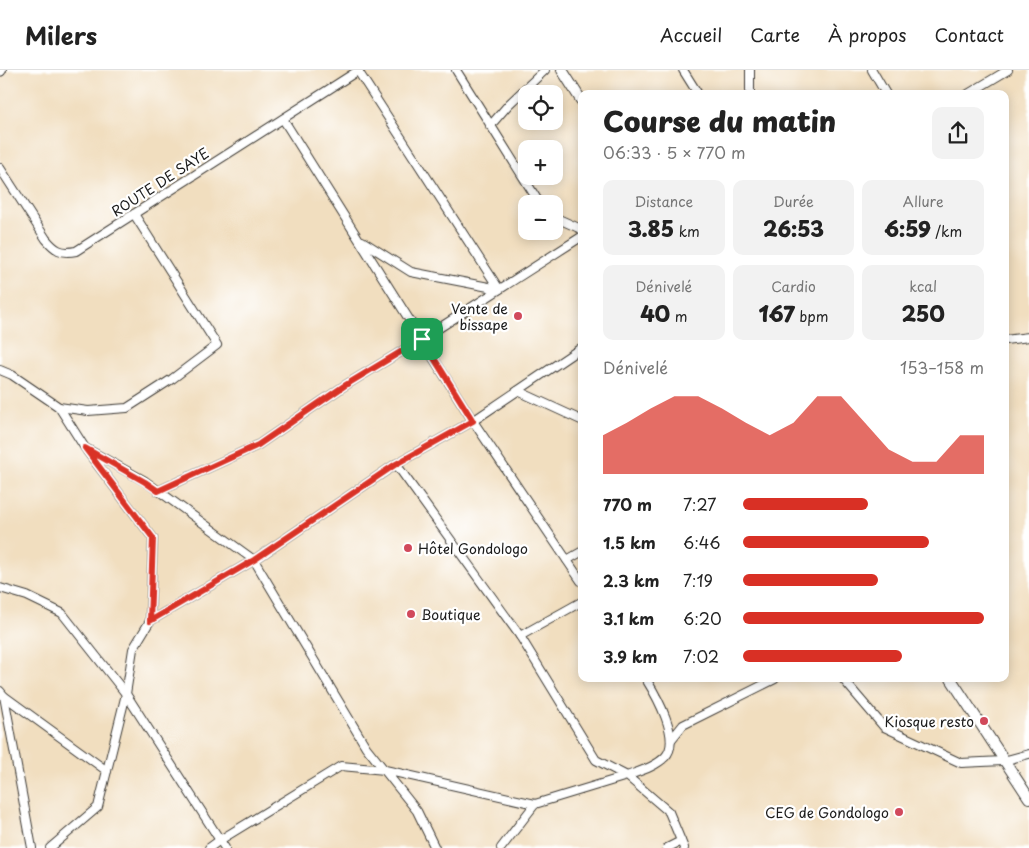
<!DOCTYPE html>
<html lang="fr">
<head>
<meta charset="utf-8">
<style>
	:root { --surface:#fff; --page:#f2f2f2; --text:#222; --muted:#767676; --line:#e0e0e0; --accent:#d93025 }
	body { margin:0; font-family:"Playpen Sans",sans-serif; background:var(--page); color:var(--text); height:100vh; display:flex; flex-direction:column; font-size:19px; white-space:nowrap }
	* { box-sizing:border-box; margin:0 }
	p { font-size:16px; color:var(--muted) }
	.icon { flex:none; width:28px; height:28px; fill:none; stroke:currentColor; stroke-width:2; stroke-linecap:round; stroke-linejoin:round }
	.map { position:relative; flex:1; overflow:hidden }
	.details { position:absolute; left:578px; top:20px; width:431px; height:592px; display:flex; flex-direction:column; background:var(--surface); border-radius:10px; box-shadow:0 2px 12px #0003 }
	.details>* { flex:none }
	.controls { position:absolute; left:518px; top:15px; display:grid; gap:10px }
	.controls a { display:grid; place-items:center; width:45px; height:45px; border-radius:10px; background:var(--surface); box-shadow:0 2px 12px #0003; font-size:25px }
	.pin { position:absolute; display:grid; place-items:center; width:42px; height:42px; color:#fff; margin:-21px; border-radius:10px; box-shadow:0 2px 8px #0006 }
	.round { display:grid; place-items:center; flex:none; width:52px; height:52px; border-radius:10px; background:var(--page) }
	.head { display:flex; align-items:center; justify-content:space-between; height:85px; padding:0 25px }
	h1 { font-size:28px; font-weight:800; line-height:38px }
	.metrics { display:grid; grid-template-columns:repeat(3,1fr); gap:8px; height:85px; padding:5px 25px }
	.metrics div { display:grid; align-content:center; border-radius:10px; background:var(--page); text-align:center }
	.metrics b { font-size:21px; font-weight:800 }
	.metrics small { font-size:14px; font-weight:400 }
	.metrics p { font-size:14px }
	.chart { height:140px; padding:10px 25px }
	.chart p { display:flex; justify-content:space-between }
	.chart svg { width:100%; height:90px; margin-top:5px; fill:var(--accent); opacity:.7 }
	ul { padding:0 25px; list-style:none; font-size:16px }
	li { display:grid; grid-template-columns:80px 60px 1fr; align-items:center; height:38px }
	li i { height:12px; border-radius:6px; background:var(--accent) }
	header { display:flex; align-items:center; gap:30px; box-sizing:border-box; height:70px; padding:0 25px; background:var(--surface); border-bottom:1px solid var(--line) }
	header strong { font-size:24px }
	nav { display:flex; gap:28px; margin-inline-start:auto; font-size:18px }
	.map>svg:first-child { display:block }
</style>
</head>
<body>
<header>
<strong>Milers</strong>
<nav><a>Accueil</a><a>Carte</a><a>À propos</a><a>Contact</a></nav>
</header>
<div class="map">
<svg width="1029" height="778" viewBox="0 0 1029 778">
	<rect width="100%" height="100%" fill="#fff"/>
	<filter id="ink" filterUnits="userSpaceOnUse"><feTurbulence type="fractalNoise" baseFrequency=".02" numOctaves="2"/><feDisplacementMap in="SourceGraphic" scale="10" xChannelSelector="R" yChannelSelector="G"/><feConvolveMatrix kernelMatrix="1 2 1 2 8 2 1 2 1" color-interpolation-filters="sRGB"/></filter>
	<filter id="wash" filterUnits="userSpaceOnUse"><feTurbulence type="fractalNoise" baseFrequency=".0096" numOctaves="4" result="noise"/><feDisplacementMap in="SourceGraphic" scale="20" xChannelSelector="R" yChannelSelector="G"/><feGaussianBlur stdDeviation="1.12" result="paint"/><feColorMatrix in="noise" values="0 0 0 0 0 0 0 0 0 0 0 0 0 0 0 0 0 1.4 0 .05"/><feComposite in="paint" operator="in"/></filter>
	<g filter="url(#wash)">
		<rect width="100%" height="100%" fill="#f1debf"/>
	</g>
	<g filter="url(#ink)">
		<g fill="none" stroke-linecap="round" stroke-linejoin="round">
			<defs>
				<g id="street">
					<polyline points="456,0 540,134"/>
					<polyline points="683,0 698,24"/>
					<polyline points="872,0 886,24"/>
					<polyline points="358,1 499,219"/>
					<polyline points="750,24 750,0"/>
					<polyline points="968,24 1008,0"/>
					<polyline points="283,49 473,351 581,511"/>
					<polyline points="490,56 509,34 545,0"/>
					<path d="M0 98 46 169C55 180 61 184 76 181L359 0"/>
					<polyline points="554,147 581,159"/>
					<polyline points="362,171 411,202 499,219"/>
					<polyline points="1005,270 1029,267"/>
					<polyline points="0,300 12,305 59,337 85,378 145,411 254,490 366,677 417,741 435,778"/>
					<polyline points="518,321 581,350"/>
					<polyline points="59,337 88,341 127,338 172,309 217,275 134,144"/>
					<polyline points="87,381 153,468 150,551"/>
					<path d="M396 394 520 566 596 690 627 706C640 701 655 697 665 687 682 670 656 625 646 609"/>
					<polyline points="158,421 258,375 344,316 422,269 581,167"/>
					<polyline points="567,490 581,482"/>
					<polyline points="0,518 27,526 62,543 126,624 225,778"/>
					<polyline points="520,566 581,532"/>
					<polyline points="843,609 884,657 961,693 1003,691 1029,684"/>
					<polyline points="0,621 4,626 32,778"/>
					<polyline points="4,626 107,701"/>
					<polyline points="671,670 683,655 775,609"/>
					<polyline points="50,778 98,737 126,624 133,579 150,551 254,490 396,394 473,351 581,278"/>
					<polyline points="209,778 220,770 341,696 385,700 535,734"/>
					<polyline points="501,778 535,734 627,706 669,742 684,778"/>
					<polyline points="667,778 681,771"/>
				</g>
				<g id="secondary">
					<polyline points="562,0 581,30"/>
					<polyline points="0,1 1,0"/>
					<polyline points="951,609 1029,728"/>
				</g>
			</defs>
			<use href="#street" stroke="#3c3934" stroke-width="10"/>
			<use href="#secondary" stroke="#3c3934" stroke-width="12"/>
			<use href="#street" stroke="#fff" stroke-width="8"/>
			<use href="#secondary" stroke="#fff" stroke-width="10"/>
		</g>
	</g>
	<g fill="none" stroke-linecap="round" stroke-linejoin="round" filter="url(#ink)">
		<defs>
			<polygon id="route" points="422,269 473,351 396,394 254,490 150,551 153,468 85,378 145,412 158,421 258,375 344,316"/>
		</defs>
		<use href="#route" stroke="#fff" stroke-width="10"/>
		<use href="#route" stroke="#d93025" stroke-width="6"/>
	</g>
	<g fill="#d1495b" stroke="#fff" stroke-width="2">
		<circle cx="518" cy="246" r="5"/>
		<circle cx="408" cy="478" r="5"/>
		<circle cx="411" cy="544" r="5"/>
		<circle cx="984" cy="651" r="5"/>
		<circle cx="899" cy="742" r="5"/>
	</g>
	<g text-anchor="middle" dominant-baseline="central" stroke-width="4.5" stroke-linejoin="round" paint-order="stroke">
		<g font-size="14" fill="#1c1c1c" stroke="#fff">
			<text transform="translate(160 112) rotate(-33)">ROUTE DE SAYE</text>
		</g>
		<g font-size="14" fill="#1c1c1c" stroke="#fff" text-anchor="end">
			<text x="508" y="238">Vente de<tspan x="508" dy="16">bissape</tspan></text>
			<text x="418" y="478" text-anchor="start">Hôtel Gondologo</text>
			<text x="421" y="544" text-anchor="start">Boutique</text>
			<text x="974" y="651">Kiosque resto</text>
			<text x="889" y="742">CEG de Gondologo</text>
		</g>
	</g>
</svg>
<div class="controls">
<a><svg class="icon" aria-label="locate" viewBox="0 0 24 24"><circle cx="12" cy="12" r="6"/><path d="M12 2v4M12 18v4M2 12h4M18 12h4"/></svg></a>
<a>+</a>
<a>−</a>
</div>
<div class="pin" style="left:422px;top:269px;background:#1e9e55"><svg class="icon" aria-label="arrive" viewBox="0 0 24 24"><path d="M6 21V4h12l-3 4 3 4H6"/></svg></div>
<section class="details">
<div class="head"><div><h1>Course du matin</h1><p>06:33 · 5 × 770 m</p></div><a class="round"><svg class="icon" aria-label="share" viewBox="0 0 24 24"><path d="M12 15V3M7 8l5-5 5 5M5 13v7h14v-7"/></svg></a></div>
<div class="metrics">
<div><p>Distance</p><b>3.85<small> km</small></b></div>
<div><p>Durée</p><b>26:53</b></div>
<div><p>Allure</p><b>6:59<small> /km</small></b></div>
</div>
<div class="metrics">
<div><p>Dénivelé</p><b>40<small> m</small></b></div>
<div><p>Cardio</p><b>167<small> bpm</small></b></div>
<div><p>kcal</p><b>250</b></div>
</div>
<div class="chart"><p><span>Dénivelé</span>153–158 m</p>
<svg viewBox="0 0 160 44" preserveAspectRatio="none"><path d="M0 44V25L10 19L20 12L30 6L40 6L50 12L60 19L70 25L80 19L90 6L100 6L110 19L120 32L130 38L140 38L150 25L160 25V44z"/></svg>
</div>
<ul>
<li><b>770 m</b>7:27<i style="width:52%"></i></li>
<li><b>1.5 km</b>6:46<i style="width:77%"></i></li>
<li><b>2.3 km</b>7:19<i style="width:56%"></i></li>
<li><b>3.1 km</b>6:20<i style="width:100%"></i></li>
<li><b>3.9 km</b>7:02<i style="width:66%"></i></li>
</ul>
</section>
</div>
</body>
</html>
